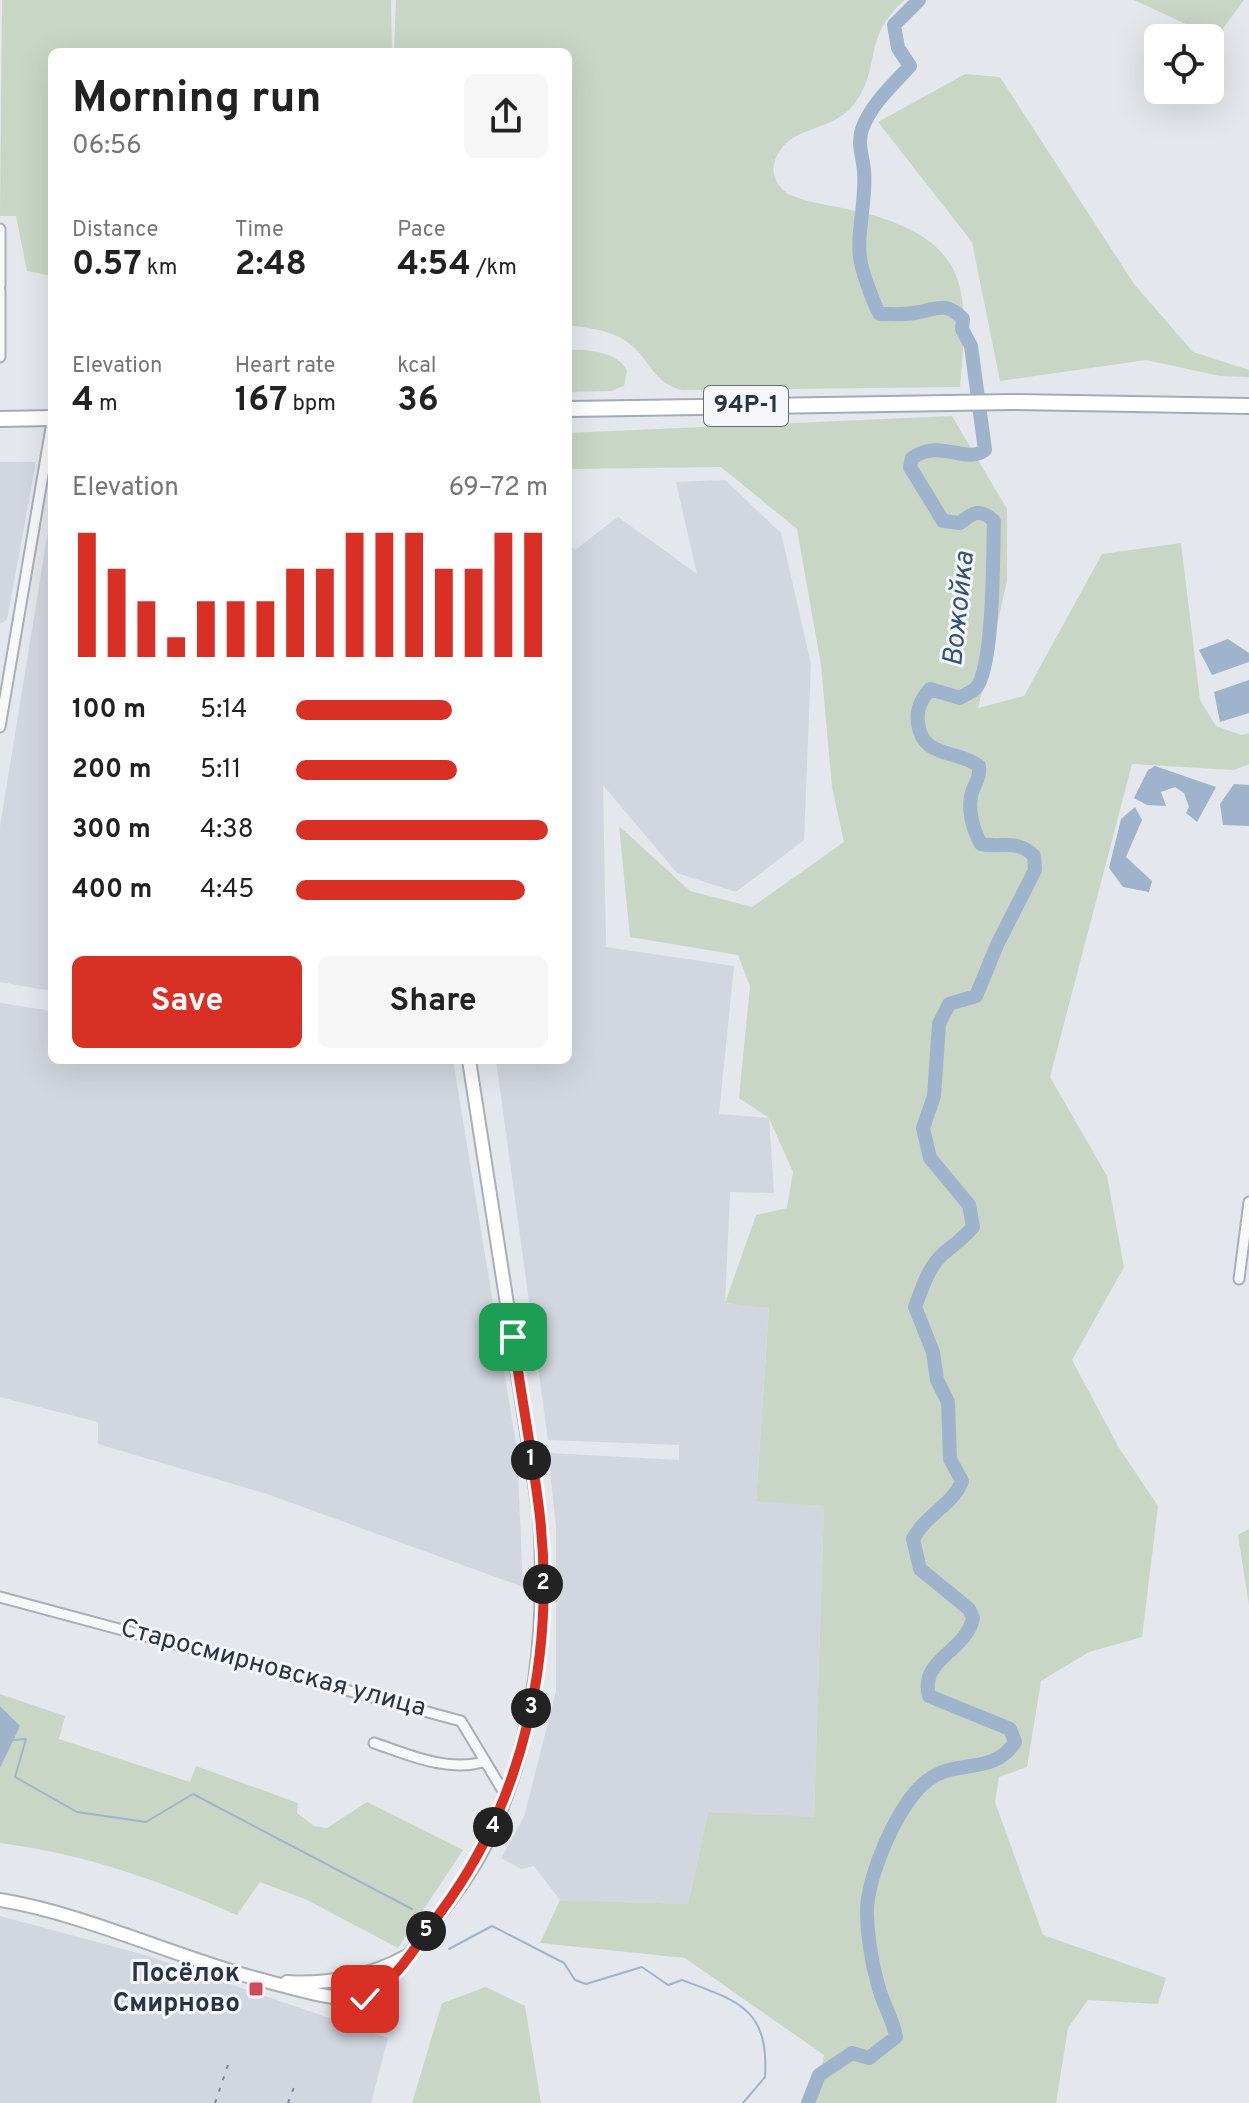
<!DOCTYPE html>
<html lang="en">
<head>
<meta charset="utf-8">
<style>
	:root { --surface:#fff; --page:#f6f6f6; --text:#222; --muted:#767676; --accent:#d93025 }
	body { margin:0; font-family:Overpass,sans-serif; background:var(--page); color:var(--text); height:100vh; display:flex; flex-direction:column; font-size:30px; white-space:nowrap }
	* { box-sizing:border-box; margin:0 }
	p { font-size:26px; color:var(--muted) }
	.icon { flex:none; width:44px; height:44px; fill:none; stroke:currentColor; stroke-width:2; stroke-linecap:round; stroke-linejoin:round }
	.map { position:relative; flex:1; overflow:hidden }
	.details { position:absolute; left:48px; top:48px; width:524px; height:1016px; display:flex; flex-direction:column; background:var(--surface); border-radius:12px; box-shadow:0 8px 32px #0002 }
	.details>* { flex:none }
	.tools { position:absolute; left:1144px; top:24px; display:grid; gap:16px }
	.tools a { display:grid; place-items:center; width:80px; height:80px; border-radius:12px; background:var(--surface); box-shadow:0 8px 32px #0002; font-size:40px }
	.pin { position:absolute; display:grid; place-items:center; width:68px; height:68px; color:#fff; margin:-34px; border-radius:16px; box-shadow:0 4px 12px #0006 }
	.km { position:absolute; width:40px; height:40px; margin:-20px; border-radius:50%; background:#222; color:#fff; font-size:22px; line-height:40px; text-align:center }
	.round { display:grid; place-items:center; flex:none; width:84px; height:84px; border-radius:12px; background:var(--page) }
	.headline { display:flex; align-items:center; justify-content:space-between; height:136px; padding:0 24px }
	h1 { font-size:44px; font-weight:700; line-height:60px }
	.metrics { display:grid; grid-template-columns:repeat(3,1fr); gap:12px; height:136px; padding:8px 24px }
	.metrics div { display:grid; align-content:center }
	.metrics b { font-size:34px; font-weight:700 }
	.metrics small { font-size:22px; font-weight:400 }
	.metrics p { font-size:22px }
	.chart { height:224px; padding:16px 24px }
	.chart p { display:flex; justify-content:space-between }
	.chart svg { width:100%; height:144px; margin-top:8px; stroke:var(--accent); stroke-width:6 }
	.cta { display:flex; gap:16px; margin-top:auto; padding:16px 24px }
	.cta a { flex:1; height:92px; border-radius:12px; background:var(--accent); color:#fff; font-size:32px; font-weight:700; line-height:92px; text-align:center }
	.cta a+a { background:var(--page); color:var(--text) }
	ul { padding:0 24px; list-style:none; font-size:26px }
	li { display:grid; grid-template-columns:128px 96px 1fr; align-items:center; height:60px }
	li i { height:20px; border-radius:10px; background:var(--accent) }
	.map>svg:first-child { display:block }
</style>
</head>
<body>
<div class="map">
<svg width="1249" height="2103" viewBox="0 0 1249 2103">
	<rect width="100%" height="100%" fill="#e4e7ec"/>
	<g fill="#d2d6de">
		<polygon points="0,462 36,462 7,620 0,624"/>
		<polygon points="725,480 781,533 811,664 804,840 736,892 677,873 603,785 606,947 734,966 719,1114 769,1118 774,1193 730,1192 725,1303 769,1307 756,1500 824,1506 814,1818 708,1812 688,1904 560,1900 534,1866 521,1869 501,1858 524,1817 556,1691 556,1526 548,1453 679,1460 679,1445 548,1440 496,1060 568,1060 568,542 575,550 618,517 697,574 676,482"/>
		<polygon points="52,506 52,991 0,982 0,827"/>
		<polygon points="0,1003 52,1011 52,1060 453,1060 517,1450 523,1587 270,1495 98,1444 98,1422 0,1397"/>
		<polygon points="0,1916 145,1955 388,2038 371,2103 0,2103"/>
	</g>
	<g fill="#c9d6c5">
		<polygon points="2,0 391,0 392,52 52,52 52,276 27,271 16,216 0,216"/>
		<path d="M396 0H905C861 38 882 67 855 103 835 131 795 125 779 152 769 168 773 183 788 194 813 205 839 206 865 213 971 242 969 290 960 387L682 390C653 383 651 361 630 344 613 330 589 328 568 325V52H394Z"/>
		<polygon points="1134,0 1244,0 1216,38"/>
		<polygon points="965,74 1000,77 1134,284 1193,352 1249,370 1249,377 1220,376 1146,360 1000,381 972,242 878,122"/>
		<path d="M568 350C587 349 619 352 627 371L624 386 611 391 568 392Z"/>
		<polygon points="952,416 1007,509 1007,581 978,708 1024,696 1102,554 1181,543 1200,700 1216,726 1241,735 1249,733 1249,764 1234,770 1132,764 1050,1077 1107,1176 1124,1267 1072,1360 1119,1448 1158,1506 1142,1637 1089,1652 1041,1681 1027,1767 999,1777 995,1802 1043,1935 1166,1978 1158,2004 1088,2000 1068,2028 1056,2103 814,2103 824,2055 685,1958 540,1943 560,1900 688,1904 708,1812 814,1817 824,1506 756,1501 769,1308 725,1303 756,1215 787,1208 793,1172 769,1118 739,1098 750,986 738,955 630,937 619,826 690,891 752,907 844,842 832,787 821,665 797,529 721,467 568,469 568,433"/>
		<polygon points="1249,1529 1249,1605 1238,1535"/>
		<path d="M0 1694 65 1716 59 1739 190 1782 196 1766 298 1803 297 1813 314 1826 327 1828 367 1802 463 1850 398 1948 305 1899 260 1882 237 1915C155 1879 89 1855 0 1843Z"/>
		<path d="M395 1970C372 2002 341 1994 308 1986L354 1981Z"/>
		<polygon points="486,1987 525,2006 541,2103 412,2103 442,2003"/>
	</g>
	<g fill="#9fb4cc">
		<polygon points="1228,639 1249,653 1249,662 1212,675 1199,650"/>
		<polygon points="1249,680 1249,713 1220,722 1214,692"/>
		<polygon points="1155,766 1216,787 1197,822 1186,813 1189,807 1184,793 1175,787 1161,792 1166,806 1147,805 1134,798 1148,770"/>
		<polygon points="1234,784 1249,785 1249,826 1223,825 1220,804"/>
		<polygon points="1135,807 1142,820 1126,857 1152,881 1149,892 1123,887 1109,868 1121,819"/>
		<polygon points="0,1706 20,1726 0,1768"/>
	</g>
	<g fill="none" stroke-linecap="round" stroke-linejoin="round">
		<g stroke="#9fb4cc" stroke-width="2">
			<polyline points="13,1740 26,1739 15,1777 77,1812 146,1822 193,1794 412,1909"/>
			<path d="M449 1949 492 1926 564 1963 575 1980 586 1984 642 1967 668 1985 682 1980C738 2001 769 2008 765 2077L743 2103"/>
		</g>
		<path stroke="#9fb4cc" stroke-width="14" d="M808 2103 819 2075 852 2053 869 2058 896 2037C893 2018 882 2003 878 1985 872 1963 867 1934 867 1911 867 1876 899 1801 928 1780 957 1758 993 1776 1015 1742L1010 1729 929 1696C919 1659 966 1652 973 1618L969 1609 920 1569 913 1539C926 1514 953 1505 962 1481L950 1459 948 1402 937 1380 933 1352 915 1307C922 1289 928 1267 943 1254 954 1244 963 1239 973 1227L969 1205 930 1158 923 1128 934 1096 939 1024 949 1004 976 996 997 945 1035 870 1034 856C1018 839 1002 848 981 844 973 830 967 808 972 792 976 781 980 778 979 766 957 749 922 759 918 723 916 709 921 700 930 689L960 698C964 695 972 692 976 688 994 668 993 552 994 521 980 508 973 512 960 523L943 521 910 467 912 458C942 438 965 465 985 450L971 346 962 329 963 319C946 300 935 310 914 313 903 315 891 314 880 314 876 310 862 271 861 263 855 238 867 199 864 171 863 156 857 145 862 129 872 103 892 86 910 66L898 48 894 25 919 0"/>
		<defs>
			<g id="street">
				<polyline points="0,229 0,286"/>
				<polyline points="0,290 0,357"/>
				<polyline points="0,727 52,422"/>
				<polyline points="1239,1279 1249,1202"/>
				<polyline points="0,1597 461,1721 506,1796"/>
				<path d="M374 1743C410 1755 445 1772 484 1762"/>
			</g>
			<g id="secondary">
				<path d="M0 1900C85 1914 173 1956 258 1979 294 1988 326 2000 365 1999 394 1981 409 1955 429 1928 451 1899 474 1870 489 1837 537 1732 547 1629 540 1516L469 1060"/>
				<path d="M287 1982C328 1985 371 1976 407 1956"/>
			</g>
			<g id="primary">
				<polyline points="568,409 1012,402 1249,406"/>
				<polyline points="0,419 52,418"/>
			</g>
		</defs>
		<use href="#street" stroke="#a9aeb7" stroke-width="13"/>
		<use href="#secondary" stroke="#a9aeb7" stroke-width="16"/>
		<use href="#primary" stroke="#a3abb8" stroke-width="18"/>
		<use href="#street" stroke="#f7f8fa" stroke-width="9"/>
		<use href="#secondary" stroke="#fff" stroke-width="12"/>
		<use href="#primary" stroke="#fff" stroke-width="14"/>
		<g stroke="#7d8696" stroke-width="2" stroke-dasharray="4 8" stroke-linecap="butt">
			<polyline points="215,2103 228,2065"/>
			<polyline points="288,2103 294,2087"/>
		</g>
	</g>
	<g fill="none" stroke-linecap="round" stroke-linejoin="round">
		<defs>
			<path id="route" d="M365 1999C398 1979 417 1944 440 1913 524 1801 555 1656 540 1517 533 1457 521 1396 513 1337"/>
		</defs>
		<use href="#route" stroke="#fff" stroke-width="16"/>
		<use href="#route" stroke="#d93025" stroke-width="10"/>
	</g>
	<rect fill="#d1495b" stroke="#f4f6f9" stroke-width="3" x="248" y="1981" width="16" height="16" rx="4"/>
	<g text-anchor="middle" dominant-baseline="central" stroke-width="6" stroke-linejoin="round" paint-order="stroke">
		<rect fill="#f4f6f9" stroke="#676e7b" stroke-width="2" x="704" y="386" width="84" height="40" rx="6"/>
		<g font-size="24" font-weight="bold" fill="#2b3445">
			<text x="746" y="406">94Р-1</text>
		</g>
		<g font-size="26" fill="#2b3445" stroke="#f4f6f9">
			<text transform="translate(273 1669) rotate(15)">Старосмирновская улица</text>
		</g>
		<g font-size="26" font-weight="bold" fill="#2b3445" stroke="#f4f6f9" text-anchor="end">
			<text x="240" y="1974">Посёлок<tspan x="240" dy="30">Смирново</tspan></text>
		</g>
		<g font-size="28" font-style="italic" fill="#34527a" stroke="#f4f6f9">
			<text transform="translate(960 609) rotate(-84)">Вожойка</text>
		</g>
	</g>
</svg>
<div class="tools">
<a><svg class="icon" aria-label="locate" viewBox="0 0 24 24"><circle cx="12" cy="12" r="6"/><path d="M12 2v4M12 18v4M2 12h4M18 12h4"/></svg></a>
</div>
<div class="pin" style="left:513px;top:1337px;background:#1e9e55"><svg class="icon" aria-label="arrive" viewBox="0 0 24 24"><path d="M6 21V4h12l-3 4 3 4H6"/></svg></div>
<div class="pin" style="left:365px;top:1999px;background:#d93025"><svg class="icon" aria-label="check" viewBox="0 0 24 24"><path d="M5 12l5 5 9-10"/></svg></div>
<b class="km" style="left:531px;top:1460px">1</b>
<b class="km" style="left:543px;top:1584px">2</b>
<b class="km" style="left:531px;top:1708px">3</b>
<b class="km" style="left:493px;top:1827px">4</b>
<b class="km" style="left:426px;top:1931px">5</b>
<section class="details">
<div class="headline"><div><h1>Morning run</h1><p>06:56</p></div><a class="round"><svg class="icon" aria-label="share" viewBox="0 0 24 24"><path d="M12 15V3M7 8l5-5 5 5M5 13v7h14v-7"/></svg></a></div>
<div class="metrics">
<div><p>Distance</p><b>0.57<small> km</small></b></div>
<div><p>Time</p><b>2:48</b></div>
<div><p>Pace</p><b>4:54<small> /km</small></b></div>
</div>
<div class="metrics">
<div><p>Elevation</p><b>4<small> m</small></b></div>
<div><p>Heart rate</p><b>167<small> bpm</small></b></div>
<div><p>kcal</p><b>36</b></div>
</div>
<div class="chart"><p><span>Elevation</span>69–72 m</p>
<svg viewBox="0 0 160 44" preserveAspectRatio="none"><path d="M5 44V6M15 44V17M25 44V27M35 44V38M45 44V27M55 44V27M65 44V27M75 44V17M85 44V17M95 44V6M105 44V6M115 44V6M125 44V17M135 44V17M145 44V6M155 44V6"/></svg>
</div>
<ul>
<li><b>100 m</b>5:14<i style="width:62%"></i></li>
<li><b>200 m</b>5:11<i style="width:64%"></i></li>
<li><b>300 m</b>4:38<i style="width:100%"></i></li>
<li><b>400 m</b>4:45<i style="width:91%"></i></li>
</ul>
<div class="cta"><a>Save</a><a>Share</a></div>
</section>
</div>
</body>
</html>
